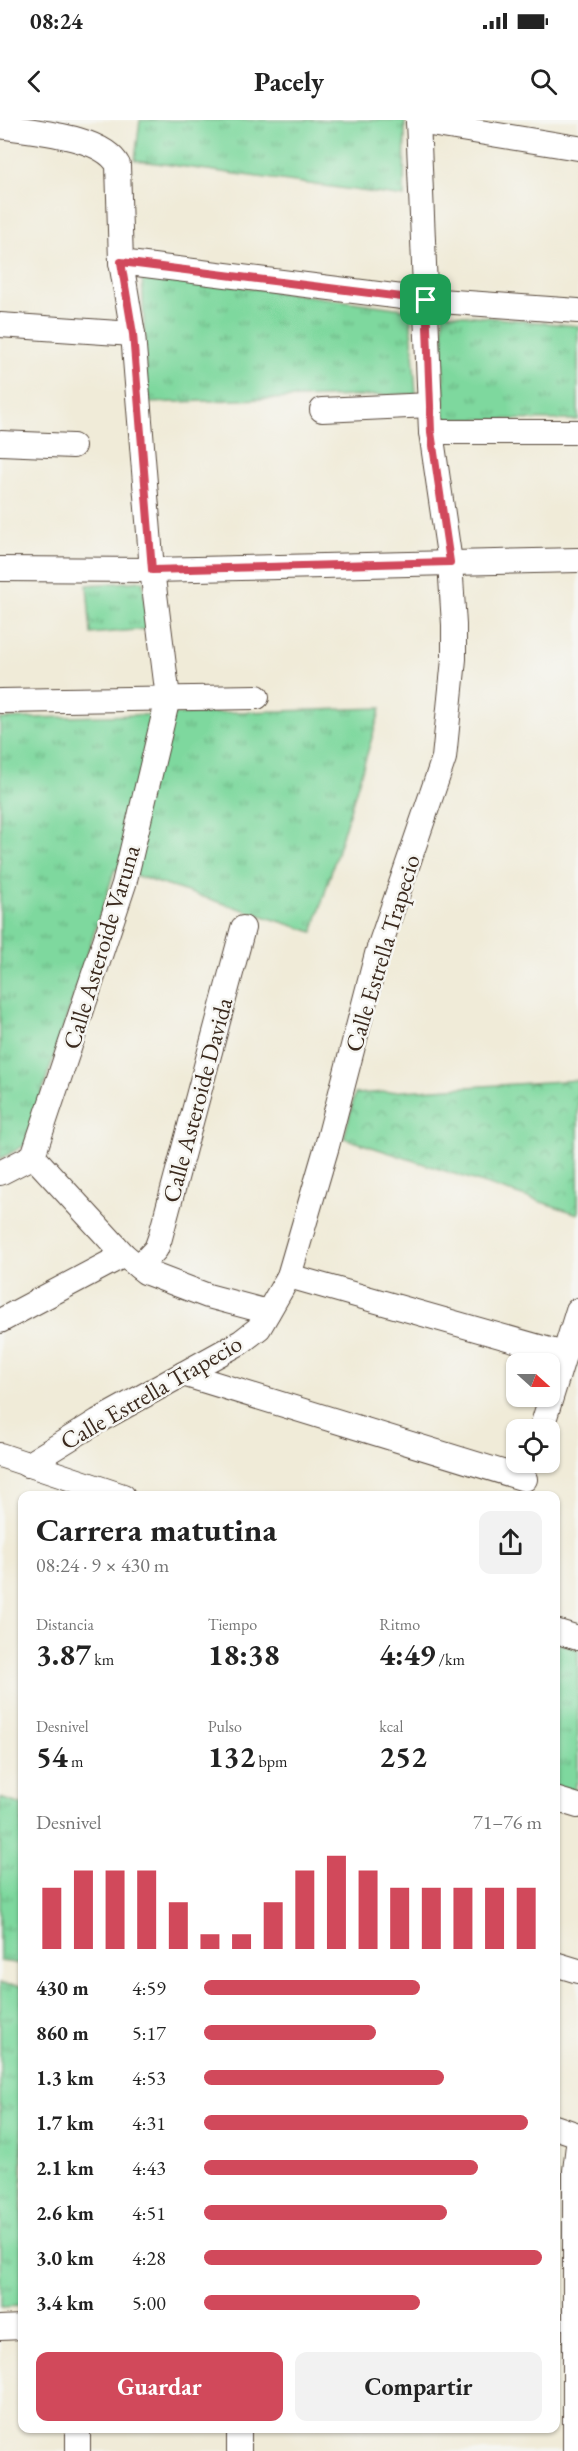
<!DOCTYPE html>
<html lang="es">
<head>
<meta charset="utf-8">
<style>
	:root { --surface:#fff; --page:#f2f2f2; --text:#222; --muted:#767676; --accent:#d1495b }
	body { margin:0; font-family:"EB Garamond",serif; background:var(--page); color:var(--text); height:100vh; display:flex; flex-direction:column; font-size:22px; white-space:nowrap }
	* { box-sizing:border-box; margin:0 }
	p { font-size:20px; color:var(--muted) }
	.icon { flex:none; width:33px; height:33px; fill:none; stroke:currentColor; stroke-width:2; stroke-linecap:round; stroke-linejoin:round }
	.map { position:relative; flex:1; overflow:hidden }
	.sheet { position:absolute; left:18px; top:1371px; width:542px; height:942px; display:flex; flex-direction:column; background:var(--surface); border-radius:12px; box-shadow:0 2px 4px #0004 }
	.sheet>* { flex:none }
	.needle { width:39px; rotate:111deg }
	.buttons { position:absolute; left:506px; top:1233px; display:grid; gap:12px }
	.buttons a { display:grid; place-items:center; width:54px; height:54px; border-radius:12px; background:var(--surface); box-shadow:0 2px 4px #0004; font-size:30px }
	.pin { position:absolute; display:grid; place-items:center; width:51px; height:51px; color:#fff; margin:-26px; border-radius:12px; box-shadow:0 3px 9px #0006 }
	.round { display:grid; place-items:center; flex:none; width:63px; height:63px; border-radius:12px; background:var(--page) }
	.summary { display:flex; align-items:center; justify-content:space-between; height:102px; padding:0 18px }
	h1 { font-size:33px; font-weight:700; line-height:45px }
	.metrics { display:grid; grid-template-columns:repeat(3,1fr); gap:9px; height:102px; padding:6px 18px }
	.metrics div { display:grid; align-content:center }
	.metrics b { font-size:30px; font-weight:700 }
	.metrics small { font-size:16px; font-weight:400 }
	.metrics p { font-size:16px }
	.chart { height:168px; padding:12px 18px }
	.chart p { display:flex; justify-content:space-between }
	.chart svg { width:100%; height:108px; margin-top:6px; stroke:var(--accent); stroke-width:6 }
	.action { display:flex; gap:12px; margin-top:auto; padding:12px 18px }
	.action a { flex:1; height:69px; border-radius:12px; background:var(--accent); color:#fff; font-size:24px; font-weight:700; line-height:69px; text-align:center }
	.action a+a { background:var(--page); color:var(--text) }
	ul { padding:0 18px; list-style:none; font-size:20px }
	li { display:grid; grid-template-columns:96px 72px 1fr; align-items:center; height:45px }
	li i { height:15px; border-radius:8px; background:var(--accent) }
	.status { display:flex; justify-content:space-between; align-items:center; height:42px; padding:0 30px; background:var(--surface); direction:ltr }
	.status svg { height:16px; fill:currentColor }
	header { display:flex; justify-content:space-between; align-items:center; height:78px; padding:0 18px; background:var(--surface); font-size:27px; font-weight:700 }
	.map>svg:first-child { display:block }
</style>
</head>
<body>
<div class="status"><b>08:24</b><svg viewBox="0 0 49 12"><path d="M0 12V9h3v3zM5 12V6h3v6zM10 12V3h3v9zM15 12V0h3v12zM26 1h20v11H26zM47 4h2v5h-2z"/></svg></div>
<header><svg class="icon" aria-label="back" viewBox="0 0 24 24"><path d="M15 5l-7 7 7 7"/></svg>Pacely<svg class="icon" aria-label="search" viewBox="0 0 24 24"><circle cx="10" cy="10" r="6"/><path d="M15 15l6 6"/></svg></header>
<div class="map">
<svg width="578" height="2331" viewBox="0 0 578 2331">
	<defs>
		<pattern id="grass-tufts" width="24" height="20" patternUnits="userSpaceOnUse" patternTransform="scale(1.5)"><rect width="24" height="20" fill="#7ed89e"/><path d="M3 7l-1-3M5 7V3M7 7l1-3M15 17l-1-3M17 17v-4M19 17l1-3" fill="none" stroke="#68af80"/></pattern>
		<pattern id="park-crowns" width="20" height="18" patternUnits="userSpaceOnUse" patternTransform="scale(1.5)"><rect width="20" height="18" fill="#7ed89e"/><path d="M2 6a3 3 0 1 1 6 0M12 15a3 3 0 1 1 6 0" fill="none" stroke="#68af80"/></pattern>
	</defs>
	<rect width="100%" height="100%" fill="#f6f6f2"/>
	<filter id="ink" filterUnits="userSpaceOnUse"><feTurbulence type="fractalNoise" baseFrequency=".0167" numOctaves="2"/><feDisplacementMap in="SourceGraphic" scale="12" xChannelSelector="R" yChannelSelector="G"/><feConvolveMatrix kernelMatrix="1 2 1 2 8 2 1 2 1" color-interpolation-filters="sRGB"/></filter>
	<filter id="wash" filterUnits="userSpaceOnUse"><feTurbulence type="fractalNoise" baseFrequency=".008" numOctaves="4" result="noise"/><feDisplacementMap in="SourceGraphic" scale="24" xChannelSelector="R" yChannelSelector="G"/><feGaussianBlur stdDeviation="1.35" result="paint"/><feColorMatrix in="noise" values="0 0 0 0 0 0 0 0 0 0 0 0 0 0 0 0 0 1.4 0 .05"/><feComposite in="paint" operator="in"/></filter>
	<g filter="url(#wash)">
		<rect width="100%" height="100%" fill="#f0ebd8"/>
		<g fill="url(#grass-tufts)" stroke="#5c815e" stroke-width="1.5">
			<polygon points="140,0 405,0 404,77 135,40"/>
			<polygon points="142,153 410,190 416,274 147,283"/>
			<polygon points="443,193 578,206 578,300 444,299"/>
			<polygon points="143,461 147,509 91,514 87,465"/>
			<polygon points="381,588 313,812 115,749 25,1025 0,1039 0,599"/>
			<polygon points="555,1522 578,1529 578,1659 573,1673 555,1668"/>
			<polygon points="0,1678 22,1685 22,1844 0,1841"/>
			<polygon points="0,1864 22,1866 22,2186 0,2187"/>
		</g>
		<polygon fill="url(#park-crowns)" stroke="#5c815e" stroke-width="1.5" points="578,960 578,1094 344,1018 355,974"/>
	</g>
	<g filter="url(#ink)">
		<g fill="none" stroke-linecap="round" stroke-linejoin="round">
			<defs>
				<g id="minor">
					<polyline points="418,2 578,28"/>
					<path d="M0 6C31 12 102 15 118 45L121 142 133 214 152 450 168 578 124 764 33 1036 0 1053"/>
					<polyline points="121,142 426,180 578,191"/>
					<polyline points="0,205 133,214"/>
					<polyline points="322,290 430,285"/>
					<polyline points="431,312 578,312"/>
					<polyline points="0,323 73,326"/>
					<polyline points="0,449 152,450 578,440"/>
					<polyline points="0,581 257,577"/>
					<polyline points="33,1036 124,1135 145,1152 208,1176 268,1192"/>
					<polyline points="139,1147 156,1129 160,1118 243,808"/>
					<polyline points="289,1156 564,1234"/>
					<polyline points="0,1201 124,1135"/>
					<polyline points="183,1254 525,1359"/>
					<polyline points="541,1310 578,1190"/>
					<polyline points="0,1335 123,1376"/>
					<polyline points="27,1345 98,1301 241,1222 259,1208 289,1156 327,1026 377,834 444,638 454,539 454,505 450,442 431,312 418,0"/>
					<polyline points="555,1511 578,1518"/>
					<polyline points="555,1679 578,1686"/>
					<polyline points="555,1844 578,1851"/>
					<polyline points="555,2007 578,2015"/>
					<polyline points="0,2208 22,2207"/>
					<polyline points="239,2308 239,2331"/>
					<polyline points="78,2331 78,2308"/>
					<polyline points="575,2331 575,2051 578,2025"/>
				</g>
			</defs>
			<use href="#minor" stroke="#56473a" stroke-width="26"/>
			<use href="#minor" stroke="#fff" stroke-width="24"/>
		</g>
	</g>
	<g fill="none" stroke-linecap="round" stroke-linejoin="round" filter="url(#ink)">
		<defs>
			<polygon id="route" points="121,142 426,180 431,312 450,442 152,450 133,214"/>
		</defs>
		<use href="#route" stroke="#fff" stroke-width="12"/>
		<use href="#route" stroke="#d1495b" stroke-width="8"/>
	</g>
	<g text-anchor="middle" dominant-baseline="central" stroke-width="5" stroke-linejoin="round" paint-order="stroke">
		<g font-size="24" fill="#3b2a1e" stroke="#f6f6f2">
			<text transform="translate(101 827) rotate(-73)">Calle Asteroide Varuna</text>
			<text transform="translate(382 833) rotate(-73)">Calle Estrella Trapecio</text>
			<text transform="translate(197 980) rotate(-75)">Calle Asteroide Davida</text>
			<text transform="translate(151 1272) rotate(-30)">Calle Estrella Trapecio</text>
		</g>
	</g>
</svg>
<div class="buttons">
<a><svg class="needle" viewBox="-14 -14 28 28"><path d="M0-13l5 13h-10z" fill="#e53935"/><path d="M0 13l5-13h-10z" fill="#767676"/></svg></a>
<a><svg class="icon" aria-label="locate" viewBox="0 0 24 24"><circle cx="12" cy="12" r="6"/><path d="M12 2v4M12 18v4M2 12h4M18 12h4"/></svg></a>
</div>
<div class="pin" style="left:426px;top:180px;background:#1e9e55"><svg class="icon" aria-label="arrive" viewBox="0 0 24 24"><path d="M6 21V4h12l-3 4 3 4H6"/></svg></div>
<section class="sheet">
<div class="summary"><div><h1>Carrera matutina</h1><p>08:24 · 9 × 430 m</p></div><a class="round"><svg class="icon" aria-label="share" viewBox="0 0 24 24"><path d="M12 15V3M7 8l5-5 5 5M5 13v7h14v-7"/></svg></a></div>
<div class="metrics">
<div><p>Distancia</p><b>3.87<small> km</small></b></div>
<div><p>Tiempo</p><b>18:38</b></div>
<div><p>Ritmo</p><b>4:49<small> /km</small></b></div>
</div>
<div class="metrics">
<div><p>Desnivel</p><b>54<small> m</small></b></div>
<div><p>Pulso</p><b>132<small> bpm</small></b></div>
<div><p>kcal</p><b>252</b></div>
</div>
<div class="chart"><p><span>Desnivel</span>71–76 m</p>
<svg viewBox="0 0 160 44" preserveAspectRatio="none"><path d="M5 44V19M15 44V12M25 44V12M35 44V12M45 44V25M55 44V38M65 44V38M75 44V25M85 44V12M95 44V6M105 44V12M115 44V19M125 44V19M135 44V19M145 44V19M155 44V19"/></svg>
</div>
<ul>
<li><b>430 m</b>4:59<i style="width:64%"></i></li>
<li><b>860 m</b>5:17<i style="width:51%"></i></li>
<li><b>1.3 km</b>4:53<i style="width:71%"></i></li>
<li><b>1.7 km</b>4:31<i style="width:96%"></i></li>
<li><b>2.1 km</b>4:43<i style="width:81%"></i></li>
<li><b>2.6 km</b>4:51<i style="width:72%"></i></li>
<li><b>3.0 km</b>4:28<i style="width:100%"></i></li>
<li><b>3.4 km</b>5:00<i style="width:64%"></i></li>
</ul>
<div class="action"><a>Guardar</a><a>Compartir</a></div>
</section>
</div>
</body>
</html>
